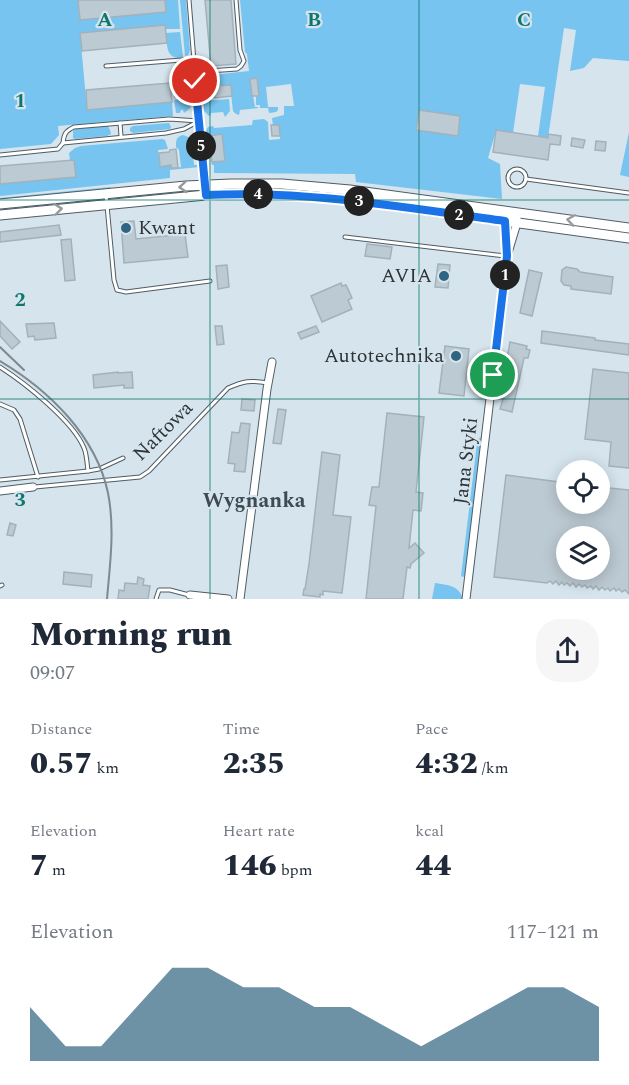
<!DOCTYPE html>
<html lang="en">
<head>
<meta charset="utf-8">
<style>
	:root { --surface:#fff; --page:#f6f6f7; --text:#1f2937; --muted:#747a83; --accent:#306581 }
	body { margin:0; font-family:Spectral,serif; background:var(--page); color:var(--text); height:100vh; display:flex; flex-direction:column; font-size:22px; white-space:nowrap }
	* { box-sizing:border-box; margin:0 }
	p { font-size:20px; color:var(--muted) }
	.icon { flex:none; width:33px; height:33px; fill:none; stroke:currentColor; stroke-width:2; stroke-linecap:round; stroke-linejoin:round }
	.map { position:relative; height:599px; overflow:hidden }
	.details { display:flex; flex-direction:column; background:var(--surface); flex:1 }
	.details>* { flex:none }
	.controls { position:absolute; left:556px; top:460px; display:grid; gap:12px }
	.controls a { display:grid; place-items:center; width:54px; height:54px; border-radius:50%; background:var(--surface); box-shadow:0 3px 15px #0003; font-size:30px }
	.pin { position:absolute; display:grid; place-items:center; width:51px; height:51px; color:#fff; margin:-26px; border:3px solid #fff; border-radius:50%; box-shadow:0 2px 6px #0007 }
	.km { position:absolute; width:30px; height:30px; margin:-15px; border-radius:50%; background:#222; color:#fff; font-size:16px; line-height:30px; text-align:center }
	.round { display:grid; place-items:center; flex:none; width:63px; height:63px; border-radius:24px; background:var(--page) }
	.summary { display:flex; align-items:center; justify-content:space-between; height:102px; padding:0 30px }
	h1 { font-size:33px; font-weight:800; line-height:45px }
	.stats { display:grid; grid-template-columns:repeat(3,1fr); gap:9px; height:102px; padding:6px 30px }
	.stats div { display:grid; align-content:center }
	.stats b { font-size:30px; font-weight:800 }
	.stats small { font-size:16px; font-weight:400 }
	.stats p { font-size:16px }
	.chart { height:168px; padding:12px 30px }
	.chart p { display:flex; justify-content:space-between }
	.chart svg { width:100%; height:108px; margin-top:6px; fill:var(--accent); opacity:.7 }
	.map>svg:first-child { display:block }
</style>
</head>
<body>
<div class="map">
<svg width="629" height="599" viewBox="0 0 629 599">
	<rect width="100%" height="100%" fill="#d5e4ed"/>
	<g fill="#76c4ef">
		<polygon points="0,0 78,0 79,18 164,11 163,0 178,0 180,29 165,29 164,25 80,33 87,110 172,102 173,116 58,126 59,135 51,144 0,149"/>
		<polygon points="180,0 186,0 190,50 188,55 185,56"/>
		<polygon points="240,0 629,0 629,61 593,58 584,68 570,71 576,30 564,28 548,138 538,136 545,87 520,84 513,133 496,131 488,158 500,164 502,199 356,182 355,174 214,173 214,165 212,165 211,160 223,159 220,134 209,136 206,130 208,127 213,126 214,128 252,125 253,120 264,119 268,122 269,140 280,139 279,125 273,125 272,118 284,115 284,106 294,106 291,84 266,87 268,107 278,107 278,110 276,112 269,113 268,108 260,108 260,105 256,105 256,78 250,79 255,107 258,107 258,108 240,110 239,115 236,114 233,111 230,85 214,86 215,98 201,99 199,82 203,76 249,71 247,54 245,52"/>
		<path d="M180 32 183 57C166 61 167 45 166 33Z"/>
		<path d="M176 65H184V68L188 72 191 95H189L174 97V86H171C170 77 168 71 176 65Z"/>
		<path d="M191 98C193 106 190 109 184 113L183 110H181L180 113H176L174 100Z"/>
		<polygon points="229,99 230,111 225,117 223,112 211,113 211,115 209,116 204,111 203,101"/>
		<polygon points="169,123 171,127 170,129 133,133 130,131 130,128 133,126"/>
		<polygon points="108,126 110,130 111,134 107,136 75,139 73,138 73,131 76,129"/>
		<polygon points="629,132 629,177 620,175"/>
		<path d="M183 135 191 138 194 165H199V167L170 170V178L0 196V183L72 175 69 153 75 148 81 146 162 139 165 140 168 149 158 150 160 166 171 165 172 168 181 167 179 150 176 147C176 140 176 137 183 135Z"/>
		<polygon points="111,187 111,190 0,201 0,198"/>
		<polygon points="214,188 277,188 352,194 499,215 499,216 260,190 215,191"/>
		<polygon points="198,189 199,191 198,192 119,199 118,197"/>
		<polygon points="99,199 99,201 0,211 0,208"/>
		<polygon points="480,437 482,439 466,574 463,577 461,576 477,443"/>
		<path d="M435 583C447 585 459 585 463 599H432Z"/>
	</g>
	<g fill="#bccad3" stroke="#a3b1ba" stroke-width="1.5" fill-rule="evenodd">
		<polygon points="78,0 165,0 166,12 80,20"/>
		<polygon points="205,0 231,0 236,64 211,66"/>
		<polygon points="165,25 167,43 82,51 80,33"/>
		<polygon points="257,78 259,96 252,96 250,79"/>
		<polygon points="170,83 172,102 87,110 86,90"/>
		<polygon points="231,85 232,96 215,98 214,86"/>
		<polygon points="419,110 460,116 458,136 416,130"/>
		<polygon points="271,125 279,125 280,136 272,136"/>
		<polygon points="496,130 548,138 548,134 561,136 560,145 550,144 548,160 493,152"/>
		<polygon points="222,134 225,161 212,162 209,136"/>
		<polygon points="572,138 585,140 583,148 571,146"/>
		<polygon points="596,141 606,142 605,151 595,150"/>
		<polygon points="176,149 178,168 171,168 171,165 160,167 159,153 169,152 170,150"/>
		<polygon points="74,160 76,177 0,184 0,166"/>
		<polygon points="134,221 136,239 185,234 188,257 124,263 121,222"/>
		<polygon points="59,225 61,235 0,242 0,232"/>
		<polygon points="71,239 75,280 65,281 61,240"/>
		<polygon points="367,244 392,247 390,259 365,256"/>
		<polygon points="438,264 450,265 448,288 435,287"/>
		<polygon points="227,265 229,287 218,289 216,266"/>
		<polygon points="566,267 577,269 580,272 613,277 611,294 571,289 571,286 564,285 561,281 562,270"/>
		<polygon points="529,270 542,273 532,316 520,313"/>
		<polygon points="341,283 342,286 346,285 352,298 348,300 352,309 322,322 311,296"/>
		<polygon points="0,321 20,342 12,349 0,336"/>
		<polygon points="54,323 56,338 35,340 34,336 28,337 26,324"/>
		<polygon points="215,326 222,326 224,344 217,345"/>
		<polygon points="316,326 319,332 301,339 298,333"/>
		<polygon points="542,331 595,338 595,340 629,344 629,355 541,343"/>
		<polygon points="510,342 527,346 526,349 530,350 528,358 524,358 512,412 500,409 503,399 501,398 510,360 507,359"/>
		<polygon points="445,346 469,349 464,396 439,393"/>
		<polygon points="593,369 629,373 629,468 609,466 611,442 585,439"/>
		<polygon points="118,372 118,373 132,372 133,388 124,388 124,385 94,388 93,375"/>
		<polygon points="242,399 255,400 254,411 241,410"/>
		<polygon points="278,409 286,410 281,444 273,443"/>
		<polygon points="387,413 424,417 416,492 423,493 421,511 413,510 409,548 415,543 424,553 411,564 410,568 407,567 403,599 366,599 376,506 369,505 372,487 379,487"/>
		<polygon points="241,423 250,424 245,472 234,471 235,464 228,463 232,432 239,433"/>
		<polygon points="322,452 340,455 333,515 351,517 342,593 323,591 323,595 320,594 320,597 303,595 304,589 305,589 309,564"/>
		<path d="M506 475 567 483V504H600V487L629 490V594L625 590 622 592 619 589 616 591 614 588 610 591 608 588 605 590 602 587 599 590 596 586 593 589 591 586 587 588 585 585 582 587 579 584 576 587 573 583 570 586 567 583 564 585 562 582 559 585 556 581 553 584 550 581 547 583 494 577ZM567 537H600V570H567Z"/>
		<polygon points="10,523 16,525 13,536 7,535"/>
		<polygon points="64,572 92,575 91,587 63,584"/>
		<polygon points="138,577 144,579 143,585 150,586 148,599 118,599 119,590 124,591 125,583 137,584"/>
	</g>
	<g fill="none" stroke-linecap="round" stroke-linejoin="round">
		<defs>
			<g id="lane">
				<polyline points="189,0 203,171 205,184"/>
				<polyline points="106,66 194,59"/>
				<polyline points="194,72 237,69 241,66 244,61 240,50 236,0"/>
				<path d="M169 119 199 121 184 129 166 133 63 143C64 133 66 131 74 127Z"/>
				<polyline points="120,123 121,136"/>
				<polyline points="0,155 58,149 63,143"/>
				<circle cx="517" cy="178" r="9"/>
				<polyline points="526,179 629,193"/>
				<polyline points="106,195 114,280 117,290 126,292 210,281"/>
				<polyline points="345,237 505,256"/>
				<path d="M0 367C25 383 73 421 84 448 87 455 87 464 88 471"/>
				<polyline points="0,404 14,410 20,419 38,477"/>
				<polyline points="0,480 88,471 99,469 123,458"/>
				<path d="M35 487 140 477 149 471 228 388C244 381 250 380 268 383"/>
				<polyline points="0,586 2,585"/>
				<polyline points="156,599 159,590 170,590 189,595"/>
			</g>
			<g id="street">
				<polyline points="0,491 33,487"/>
				<polyline points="190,595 228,599"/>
				<polyline points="240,599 267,389 272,362"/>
				<polyline points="466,599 507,256 517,223 517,218 513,212 505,221 507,256"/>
			</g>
			<g id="secondary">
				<polyline points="0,204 186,186 231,184 282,184 350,190 629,228"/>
				<polyline points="0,215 206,195 278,194 311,196 358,201 629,238"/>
			</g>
		</defs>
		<use href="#lane" stroke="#505c64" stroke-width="5"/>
		<use href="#street" stroke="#505c64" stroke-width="9"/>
		<use href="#secondary" stroke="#505c64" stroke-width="11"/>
		<use href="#lane" stroke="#fff" stroke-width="3"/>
		<use href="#street" stroke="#fff" stroke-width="7"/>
		<use href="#secondary" stroke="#fff" stroke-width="9"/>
		<g stroke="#7f898f" stroke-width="2">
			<polyline points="0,347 24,370"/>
			<path d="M0 361C49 390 96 436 108 493 115 528 110 564 107 599"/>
		</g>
	</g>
	<defs><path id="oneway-chevron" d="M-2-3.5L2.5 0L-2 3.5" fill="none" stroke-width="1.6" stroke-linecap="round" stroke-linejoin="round" transform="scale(1.5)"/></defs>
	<g stroke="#969a9b">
		<use href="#oneway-chevron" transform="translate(183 187) rotate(175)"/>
		<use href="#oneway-chevron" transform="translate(58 209) rotate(-6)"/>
		<use href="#oneway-chevron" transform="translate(571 220) rotate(-172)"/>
	</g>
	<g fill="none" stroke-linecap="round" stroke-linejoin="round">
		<defs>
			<path id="route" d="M195 81 206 195C307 190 406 208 505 221L507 256 493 375"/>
		</defs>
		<use href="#route" stroke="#fff" stroke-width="12"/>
		<use href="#route" stroke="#1a73e8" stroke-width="8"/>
	</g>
	<path fill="none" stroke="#0f766e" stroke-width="1.5" stroke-opacity="0.55" d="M210 0V599M419 0V599M0 200H629M0 399H629"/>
	<g fill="#306581" stroke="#d5e4ed" stroke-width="2">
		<circle cx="126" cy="228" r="6"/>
		<circle cx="444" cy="276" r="6"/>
		<circle cx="456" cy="356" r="6"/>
	</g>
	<g text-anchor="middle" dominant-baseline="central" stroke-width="4.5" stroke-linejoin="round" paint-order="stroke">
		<g font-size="20" fill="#2e3437" stroke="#d5e4ed" text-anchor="end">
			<text x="138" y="228" text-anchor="start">Kwant</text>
			<text x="432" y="276">AVIA</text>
			<text x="444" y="356">Autotechnika</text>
		</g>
		<g font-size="20" fill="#2e3437" stroke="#d5e4ed">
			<text transform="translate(163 431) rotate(-45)">Naftowa</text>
			<text transform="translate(466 461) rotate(-83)">Jana Styki</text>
		</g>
		<g font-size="21" font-weight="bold" fill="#3f4b53" stroke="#d5e4ed">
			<text x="254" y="501">Wygnanka</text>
		</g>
	</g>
	<g font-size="20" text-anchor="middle" font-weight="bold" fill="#0f766e" stroke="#d5e4ed" stroke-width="4.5" stroke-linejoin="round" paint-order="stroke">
		<text x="105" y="26">A</text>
		<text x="314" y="26">B</text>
		<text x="524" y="26">C</text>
		<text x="20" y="107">1</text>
		<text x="20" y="306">2</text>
		<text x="20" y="506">3</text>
	</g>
</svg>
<div class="controls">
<a><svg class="icon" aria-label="locate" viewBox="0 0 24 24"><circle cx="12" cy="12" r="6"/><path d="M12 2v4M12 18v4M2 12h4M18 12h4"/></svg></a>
<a><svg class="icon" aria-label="layers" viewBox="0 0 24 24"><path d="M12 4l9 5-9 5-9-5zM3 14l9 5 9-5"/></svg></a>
</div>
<div class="pin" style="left:493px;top:375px;background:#1e9e55"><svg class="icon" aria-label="arrive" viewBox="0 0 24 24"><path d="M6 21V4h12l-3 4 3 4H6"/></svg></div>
<div class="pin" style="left:195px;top:81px;background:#d93025"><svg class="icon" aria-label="check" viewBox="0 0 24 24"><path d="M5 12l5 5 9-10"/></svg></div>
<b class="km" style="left:505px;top:275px">1</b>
<b class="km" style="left:459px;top:215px">2</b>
<b class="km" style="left:359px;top:201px">3</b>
<b class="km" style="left:258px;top:194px">4</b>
<b class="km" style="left:201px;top:146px">5</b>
</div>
<section class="details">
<div class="summary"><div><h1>Morning run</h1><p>09:07</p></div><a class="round"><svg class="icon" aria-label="share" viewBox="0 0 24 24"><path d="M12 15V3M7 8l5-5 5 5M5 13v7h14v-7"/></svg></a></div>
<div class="stats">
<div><p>Distance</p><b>0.57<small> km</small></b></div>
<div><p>Time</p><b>2:35</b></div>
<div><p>Pace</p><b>4:32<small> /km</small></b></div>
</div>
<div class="stats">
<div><p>Elevation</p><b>7<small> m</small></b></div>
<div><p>Heart rate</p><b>146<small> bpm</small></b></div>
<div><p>kcal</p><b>44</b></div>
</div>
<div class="chart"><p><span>Elevation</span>117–121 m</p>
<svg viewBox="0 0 160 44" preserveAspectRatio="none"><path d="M0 44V22L10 38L20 38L30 22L40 6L50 6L60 14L70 14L80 22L90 22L100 30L110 38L120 30L130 22L140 14L150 14L160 22V44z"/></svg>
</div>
</section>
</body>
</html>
